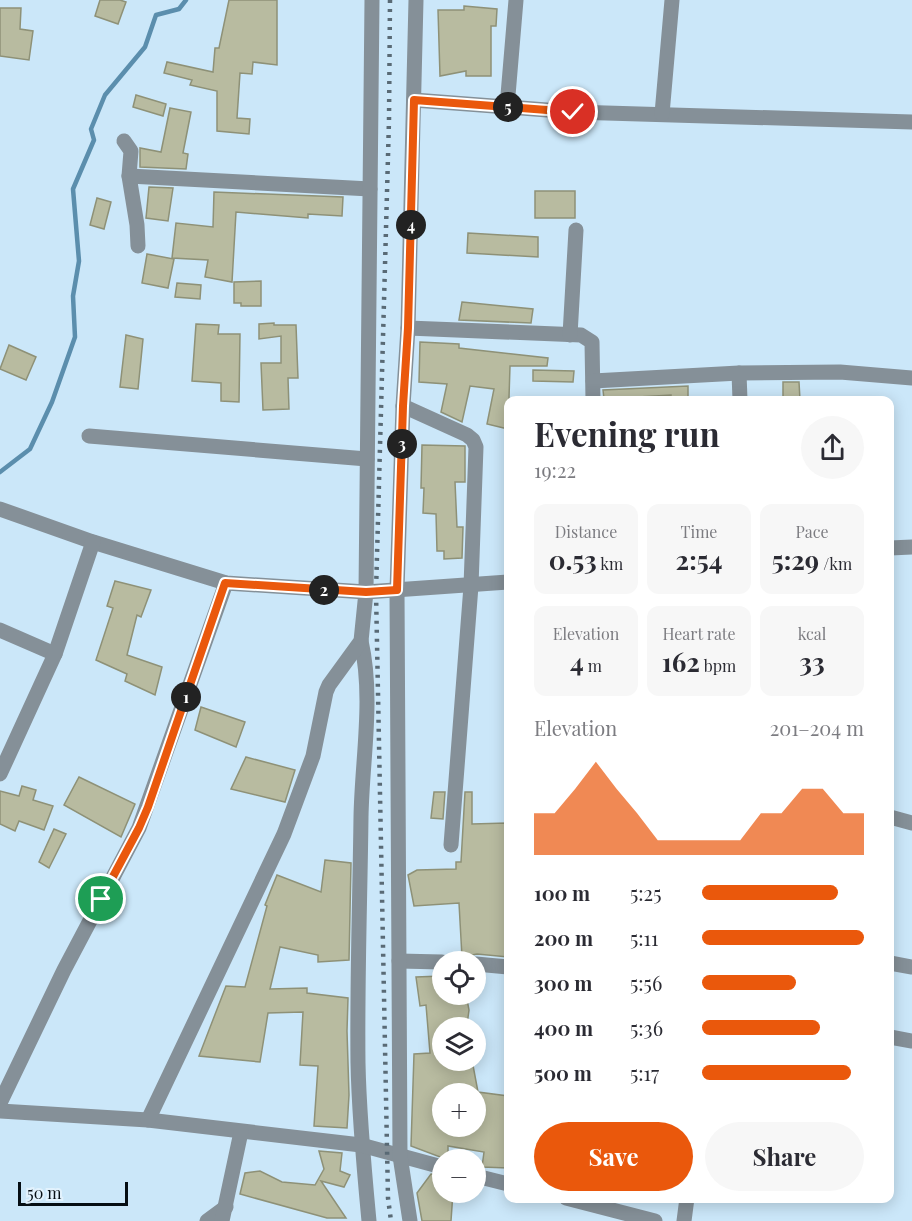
<!DOCTYPE html>
<html lang="en">
<head>
<meta charset="utf-8">
<style>
	:root { --surface:#fff; --page:#f7f7f7; --text:#2b2b33; --muted:#7c7c81; --accent:#ea580c }
	body { margin:0; font-family:"Playfair Display",serif; background:var(--page); color:var(--text); height:100vh; display:flex; flex-direction:column; font-size:22px; white-space:nowrap }
	* { box-sizing:border-box; margin:0 }
	p { font-size:20px; color:var(--muted) }
	.icon { flex:none; width:33px; height:33px; fill:none; stroke:currentColor; stroke-width:2; stroke-linecap:round; stroke-linejoin:round }
	.map { position:relative; flex:1; overflow:hidden }
	.panel { position:absolute; left:504px; top:396px; width:390px; height:807px; display:flex; flex-direction:column; background:var(--surface); border-radius:12px; box-shadow:0 3px 15px #0003 }
	.panel>* { flex:none }
	.buttons { position:absolute; left:432px; top:951px; display:grid; gap:12px }
	.buttons a { display:grid; place-items:center; width:54px; height:54px; border-radius:50%; background:var(--surface); box-shadow:0 3px 15px #0003; font-size:30px }
	.scale { position:absolute; left:18px; bottom:15px; width:110px; box-sizing:border-box; padding-left:6px; border:3px solid #050e14; border-top:0; font-size:16px; line-height:21px; white-space:nowrap; color:#050e14; -webkit-text-stroke:4px #e2f2fd; paint-order:stroke }
	.pin { position:absolute; display:grid; place-items:center; width:51px; height:51px; color:#fff; margin:-26px; border:3px solid #fff; border-radius:50%; box-shadow:0 2px 6px #0007 }
	.km { position:absolute; width:30px; height:30px; margin:-15px; border-radius:50%; background:#222; color:#fff; font-size:16px; line-height:30px; text-align:center }
	.round { display:grid; place-items:center; flex:none; width:63px; height:63px; border-radius:32px; background:var(--page) }
	.head { display:flex; align-items:center; justify-content:space-between; height:102px; padding:0 30px }
	h1 { font-size:33px; font-weight:700; line-height:45px }
	.figures { display:grid; grid-template-columns:repeat(3,1fr); gap:9px; height:102px; padding:6px 30px }
	.figures div { display:grid; align-content:center; border-radius:12px; background:var(--page); text-align:center }
	.figures b { font-size:26px; font-weight:700 }
	.figures small { font-size:16px; font-weight:400 }
	.figures p { font-size:16px }
	.chart { height:168px; padding:12px 30px }
	.chart p { display:flex; justify-content:space-between }
	.chart svg { width:100%; height:108px; margin-top:6px; fill:var(--accent); opacity:.7 }
	.button { display:flex; gap:12px; margin-top:auto; padding:12px 30px }
	.button a { flex:1; height:69px; border-radius:36px; background:var(--accent); color:#fff; font-size:24px; font-weight:700; line-height:69px; text-align:center }
	.button a+a { background:var(--page); color:var(--text) }
	ul { padding:0 30px; list-style:none; font-size:20px }
	li { display:grid; grid-template-columns:96px 72px 1fr; align-items:center; height:45px }
	li i { height:15px; border-radius:8px; background:var(--accent) }
	.map>svg:first-child { display:block }
</style>
</head>
<body>
<div class="map">
<svg width="912" height="1221" viewBox="0 0 912 1221">
	<rect width="100%" height="100%" fill="#cbe7f9"/>
	<g fill="none" stroke-linecap="round" stroke-linejoin="round">
		<polyline stroke="#5b8ead" stroke-width="4.5" points="0,472 30,449 52,402 75,337 73,296 79,261 73,189 94,140 91,129 105,95 145,47 156,15 179,9 186,0"/>
	</g>
	<g fill="#b8bba0" stroke="#8e9177" stroke-width="1.5" fill-rule="evenodd">
		<polygon points="100,0 120,0 126,2 118,24 95,16"/>
		<polygon points="229,0 277,0 277,65 253,62 252,74 240,73 237,118 250,119 249,134 217,131 217,91 190,85 192,80 164,73 167,62 213,72 215,48 219,48"/>
		<polygon points="464,6 497,9 496,26 491,26 491,76 466,76 466,71 440,76 438,10 464,10"/>
		<polygon points="0,8 21,8 20,29 33,31 29,60 0,56"/>
		<polygon points="136,95 166,104 163,116 133,107"/>
		<polygon points="170,108 191,112 183,153 188,154 186,169 140,167 140,148 161,152"/>
		<polygon points="149,187 173,188 168,221 146,218"/>
		<rect x="535" y="191" width="40" height="27"/>
		<polygon points="214,192 343,197 342,216 308,214 308,218 236,212 232,282 205,277 208,260 172,258 176,223 213,227"/>
		<polygon points="97,198 111,202 104,229 90,225"/>
		<polygon points="468,233 538,237 538,257 467,253"/>
		<polygon points="147,254 174,259 168,288 142,283"/>
		<polygon points="261,281 261,306 241,306 241,303 234,303 234,282"/>
		<polygon points="177,283 201,285 200,299 175,297"/>
		<polygon points="462,302 533,309 531,323 459,320"/>
		<polygon points="274,323 274,325 296,325 298,378 288,378 289,409 263,410 261,363 281,363 281,336 259,339 259,324"/>
		<polygon points="196,324 219,325 218,334 240,334 239,402 221,401 221,383 192,381"/>
		<polygon points="126,335 143,339 138,389 120,387"/>
		<polygon points="420,342 459,344 459,348 548,358 547,366 510,366 508,429 487,424 494,389 470,386 462,422 441,412 447,384 419,382"/>
		<polygon points="9,345 36,357 26,380 0,369"/>
		<polygon points="533,370 574,371 573,382 533,381"/>
		<polygon points="783,382 799,382 800,400 783,400"/>
		<polygon points="688,386 688,400 671,400 671,395 604,399 603,390"/>
		<polygon points="422,445 465,446 465,482 455,482 457,527 463,527 462,558 444,559 444,551 437,551 436,514 423,513 424,488 421,488"/>
		<polygon points="115,581 151,590 141,617 137,615 127,655 162,667 155,695 125,681 127,674 96,660 113,608 107,606"/>
		<polygon points="201,707 245,722 236,747 195,730"/>
		<polygon points="246,757 295,770 285,802 231,789"/>
		<polygon points="79,777 135,804 121,837 64,805"/>
		<polygon points="22,786 36,790 33,800 53,806 44,830 19,821 15,831 0,824 0,791 19,796"/>
		<polygon points="434,792 445,792 443,819 431,818"/>
		<polygon points="465,792 472,792 472,824 507,823 508,957 477,954 462,957 459,903 414,906 408,875 417,870 456,869 456,862 461,862"/>
		<polygon points="54,829 66,834 49,868 39,862"/>
		<polygon points="325,860 351,863 349,960 318,962 318,955 280,947 270,989 307,988 307,993 348,998 347,1031 349,1095 347,1128 314,1126 318,1066 300,1065 303,1012 268,1013 260,1062 199,1056 226,986 245,987 267,906 265,905 277,875 321,892"/>
		<path d="M442 976V994H466L469 1010 467 1025 442 1026V1060H472L478 1092 508 1096V1168L482 1167 484 1152 448 1146V1160L411 1146 414 1054 430 1053 426 1005 420 1006 416 977ZM442 1094H476V1126H442Z"/>
		<polygon points="319,1151 342,1153 340,1171 350,1175 344,1187 321,1181 346,1218 327,1218 240,1194 245,1173 260,1171 282,1182 315,1185 324,1169"/>
		<polygon points="431,1174 442,1176 442,1192 453,1192 451,1221 422,1221 417,1193"/>
	</g>
	<g fill="none" stroke-linecap="round" stroke-linejoin="round">
		<g stroke="#859098" stroke-width="15">
			<polyline points="414,100 573,112 912,122"/>
			<polyline points="507,107 516,0"/>
			<polyline points="662,114 672,0"/>
			<polyline points="124,141 131,151 129,176 137,225 138,246"/>
			<polyline points="129,176 370,189"/>
			<polyline points="408,328 581,335 592,342 593,400"/>
			<polyline points="570,335 576,230"/>
			<polyline points="739,373 740,400"/>
			<polyline points="593,381 739,373 840,372 912,378"/>
			<polyline points="403,406 467,435 473,440 476,447 471,586 451,845"/>
			<polyline points="89,436 367,459"/>
			<polyline points="0,509 93,542 226,583 366,592 508,582"/>
			<polyline points="890,548 912,547"/>
			<polyline points="0,630 55,654"/>
			<path d="M361 641C374 698 362 759 361 817 360 899 357 981 358 1063 359 1116 364 1168 369 1221"/>
			<polyline points="0,774 55,654 93,542"/>
			<polyline points="890,817 912,823"/>
			<polyline points="399,961 442,962"/>
			<polyline points="890,963 912,967"/>
			<polyline points="476,964 508,967"/>
			<polyline points="890,1037 912,1041"/>
			<polyline points="0,1103 64,970 139,828 226,583"/>
			<polyline points="0,1111 148,1120 361,1145 442,1167"/>
			<polyline points="148,1120 284,834 313,756 326,692 329,685 361,641 366,592 372,0"/>
			<polyline points="476,1176 508,1184"/>
			<polyline points="566,1198 655,1221"/>
			<polyline points="207,1221 226,1207"/>
			<polyline points="222,1221 241,1132"/>
			<polyline points="410,1221 400,1156 397,590 403,406 408,328 416,0"/>
			<polyline points="684,1221 687,1198"/>
		</g>
		<polyline stroke="#596a75" stroke-width="4.5" stroke-dasharray="3 6" stroke-linecap="butt" points="390,0 389,120 376,592 388,1198 391,1221"/>
	</g>
	<g fill="none" stroke-linecap="round" stroke-linejoin="round">
		<defs>
			<polyline id="route" points="101,899 139,828 148,807 225,583 366,592 397,590 403,406 408,328 414,100 573,112"/>
		</defs>
		<use href="#route" stroke="#fff" stroke-width="12"/>
		<use href="#route" stroke="#ea580c" stroke-width="8"/>
	</g>
</svg>
<div class="buttons">
<a><svg class="icon" aria-label="locate" viewBox="0 0 24 24"><circle cx="12" cy="12" r="6"/><path d="M12 2v4M12 18v4M2 12h4M18 12h4"/></svg></a>
<a><svg class="icon" aria-label="layers" viewBox="0 0 24 24"><path d="M12 4l9 5-9 5-9-5zM3 14l9 5 9-5"/></svg></a>
<a>+</a>
<a>−</a>
</div>
<div class="scale">50 m</div>
<div class="pin" style="left:101px;top:899px;background:#1e9e55"><svg class="icon" aria-label="arrive" viewBox="0 0 24 24"><path d="M6 21V4h12l-3 4 3 4H6"/></svg></div>
<div class="pin" style="left:573px;top:112px;background:#d93025"><svg class="icon" aria-label="check" viewBox="0 0 24 24"><path d="M5 12l5 5 9-10"/></svg></div>
<b class="km" style="left:186px;top:697px">1</b>
<b class="km" style="left:324px;top:590px">2</b>
<b class="km" style="left:402px;top:444px">3</b>
<b class="km" style="left:411px;top:225px">4</b>
<b class="km" style="left:508px;top:107px">5</b>
<section class="panel">
<div class="head"><div><h1>Evening run</h1><p>19:22</p></div><a class="round"><svg class="icon" aria-label="share" viewBox="0 0 24 24"><path d="M12 15V3M7 8l5-5 5 5M5 13v7h14v-7"/></svg></a></div>
<div class="figures">
<div><p>Distance</p><b>0.53<small> km</small></b></div>
<div><p>Time</p><b>2:54</b></div>
<div><p>Pace</p><b>5:29<small> /km</small></b></div>
</div>
<div class="figures">
<div><p>Elevation</p><b>4<small> m</small></b></div>
<div><p>Heart rate</p><b>162<small> bpm</small></b></div>
<div><p>kcal</p><b>33</b></div>
</div>
<div class="chart"><p><span>Elevation</span>201–204 m</p>
<svg viewBox="0 0 160 44" preserveAspectRatio="none"><path d="M0 44V27L10 27L20 17L30 6L40 17L50 27L60 38L70 38L80 38L90 38L100 38L110 27L120 27L130 17L140 17L150 27L160 27V44z"/></svg>
</div>
<ul>
<li><b>100 m</b>5:25<i style="width:84%"></i></li>
<li><b>200 m</b>5:11<i style="width:100%"></i></li>
<li><b>300 m</b>5:56<i style="width:58%"></i></li>
<li><b>400 m</b>5:36<i style="width:73%"></i></li>
<li><b>500 m</b>5:17<i style="width:92%"></i></li>
</ul>
<div class="button"><a>Save</a><a>Share</a></div>
</section>
</div>
</body>
</html>
